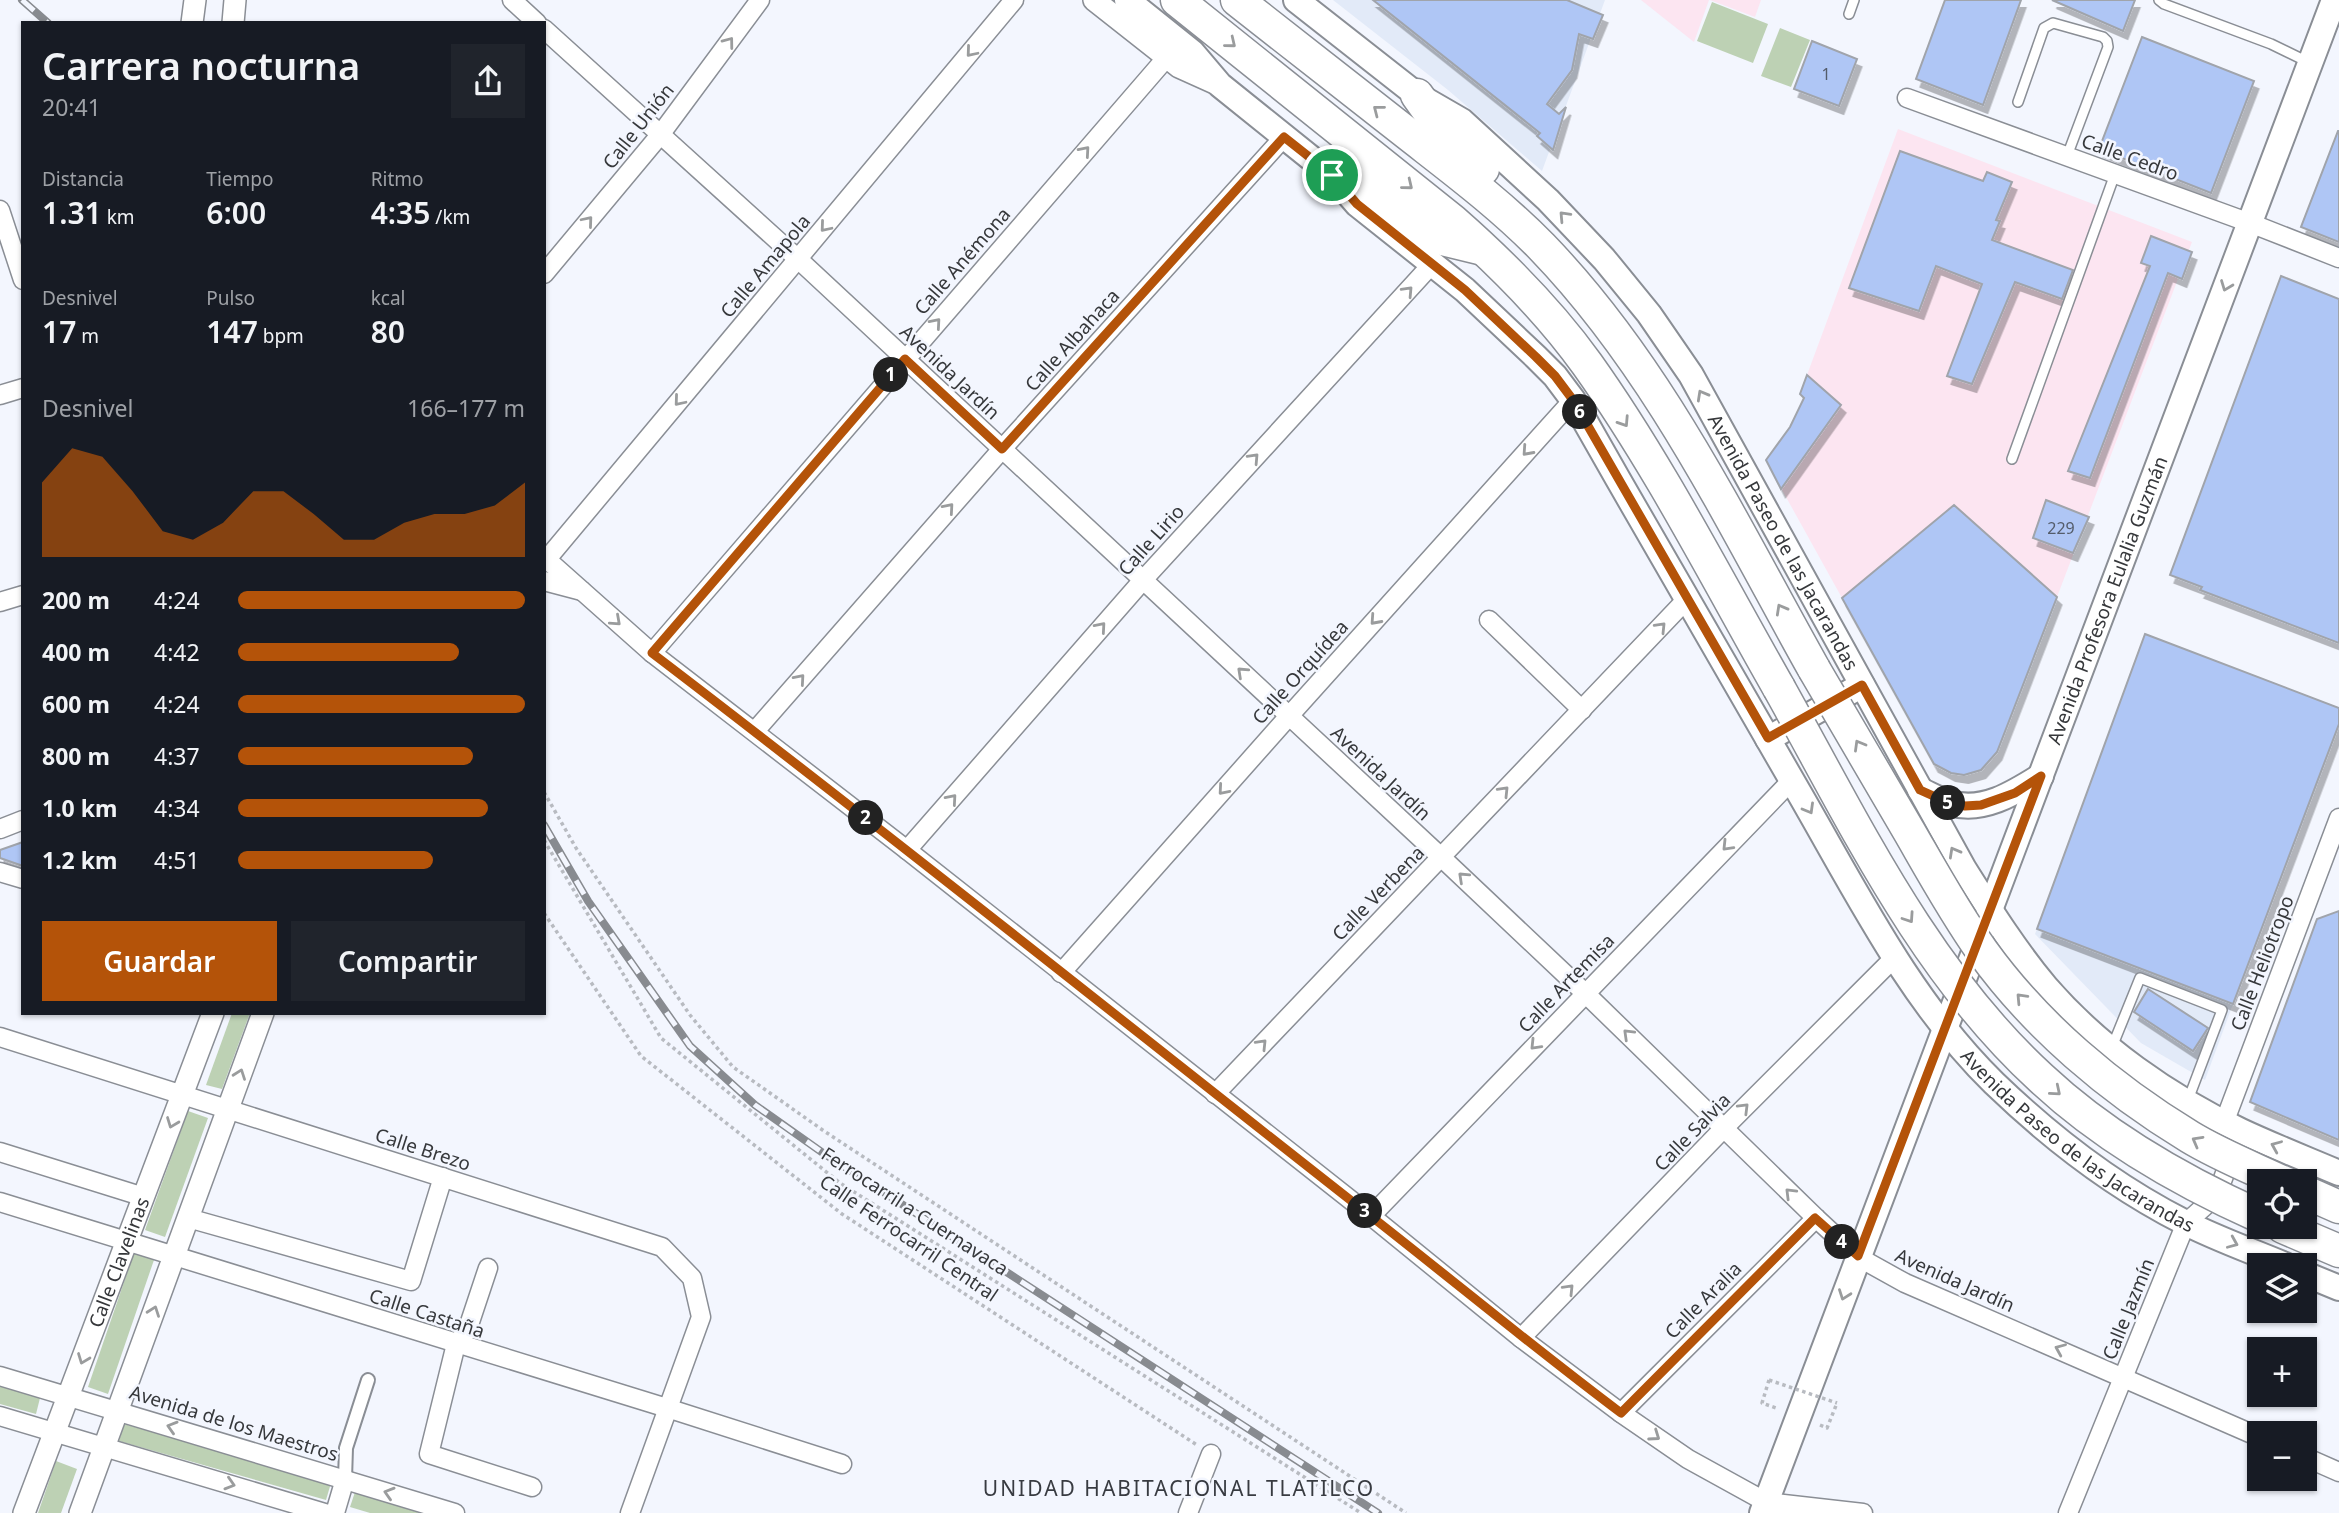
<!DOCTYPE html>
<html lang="es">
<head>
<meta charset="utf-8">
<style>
	:root { --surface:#171b24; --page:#20242c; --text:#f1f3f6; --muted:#9ea1a6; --accent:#b45309 }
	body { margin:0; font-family:"Noto Sans",sans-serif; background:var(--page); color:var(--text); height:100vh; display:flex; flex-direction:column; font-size:26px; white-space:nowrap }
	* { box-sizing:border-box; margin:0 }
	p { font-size:23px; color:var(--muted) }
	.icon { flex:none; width:38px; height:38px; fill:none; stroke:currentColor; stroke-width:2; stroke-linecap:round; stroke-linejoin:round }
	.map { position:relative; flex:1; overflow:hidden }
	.details { position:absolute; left:21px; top:21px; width:525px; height:994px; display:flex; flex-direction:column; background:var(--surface); border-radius:0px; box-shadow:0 2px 5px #0004 }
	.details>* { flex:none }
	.controls { position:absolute; left:2247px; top:1169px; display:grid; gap:14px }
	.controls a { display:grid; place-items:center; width:70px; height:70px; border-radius:0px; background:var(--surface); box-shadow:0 2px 5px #0004; font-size:35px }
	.pin { position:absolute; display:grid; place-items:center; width:60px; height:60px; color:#fff; margin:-30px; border:4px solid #fff; border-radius:50%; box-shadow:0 2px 7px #0007 }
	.km { position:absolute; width:35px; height:35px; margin:-18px; border-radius:50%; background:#222; color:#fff; font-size:19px; line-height:35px; text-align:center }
	.round { display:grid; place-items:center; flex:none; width:74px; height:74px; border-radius:0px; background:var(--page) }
	.headline { display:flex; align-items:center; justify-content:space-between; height:119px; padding:0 21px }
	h1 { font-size:38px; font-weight:600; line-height:52px }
	.metrics { display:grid; grid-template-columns:repeat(3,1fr); gap:10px; height:119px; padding:7px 21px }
	.metrics div { display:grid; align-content:center }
	.metrics b { font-size:30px; font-weight:600 }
	.metrics small { font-size:19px; font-weight:400 }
	.metrics p { font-size:19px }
	.chart { height:196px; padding:14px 21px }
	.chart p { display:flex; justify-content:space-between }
	.chart svg { width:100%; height:126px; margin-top:7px; fill:var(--accent); opacity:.7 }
	.cta { display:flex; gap:14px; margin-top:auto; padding:14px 21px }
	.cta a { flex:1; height:80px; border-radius:0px; background:var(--accent); color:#fff; font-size:28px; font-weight:600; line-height:80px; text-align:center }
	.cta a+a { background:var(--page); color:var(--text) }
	ul { padding:0 21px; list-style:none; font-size:23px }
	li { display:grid; grid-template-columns:112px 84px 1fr; align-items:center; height:52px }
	li i { height:18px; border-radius:9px; background:var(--accent) }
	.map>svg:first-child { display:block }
</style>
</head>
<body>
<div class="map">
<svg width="2339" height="1513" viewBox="0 0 2339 1513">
	<defs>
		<filter id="shadow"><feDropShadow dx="4.5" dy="8" stdDeviation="0" flood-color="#0004"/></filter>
	</defs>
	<rect width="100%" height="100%" fill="#f3f6fe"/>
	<g fill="#e2eaf8">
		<polygon points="1333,0 1605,0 1542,171 1448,90"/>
		<polygon points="2037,929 2233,1004 2205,1080 2141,1043 2035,934"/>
	</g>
	<g fill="#fce5f1">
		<polygon points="1641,0 1709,0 1694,42"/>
		<polygon points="1710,0 1761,0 1755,17"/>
		<polygon points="1898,129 2192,242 2057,597 1954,505 1842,598 1781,488 1841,406 1807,375"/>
	</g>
	<g fill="#bdd1b4">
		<polygon points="1712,2 1768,24 1753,63 1697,41"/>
		<polygon points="1780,28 1810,40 1791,87 1761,76"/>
		<polygon points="232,1013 250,1013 222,1089 206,1085"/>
		<polygon points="188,1111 208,1118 165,1237 145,1230"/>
		<polygon points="135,1250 155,1257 108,1394 88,1387"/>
		<polygon points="0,1386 40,1398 36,1414 0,1404"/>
		<polygon points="124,1424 331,1483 326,1500 119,1441"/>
		<polygon points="56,1461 77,1469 61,1513 38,1513"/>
		<polygon points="355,1492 420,1513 370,1513 350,1507"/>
	</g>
	<g fill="#afc6f5" stroke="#a0a4ab" stroke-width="2" filter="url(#shadow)">
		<polygon points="1373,0 1567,0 1603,15 1593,39 1579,34 1572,70 1547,104 1559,114 1566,107 1553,150 1537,136 1540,133"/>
		<polygon points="1945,0 2021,0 1983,105 1916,79"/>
		<polygon points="2052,0 2135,0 2123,31"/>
		<polygon points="2142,37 2254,81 2211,193 2099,149"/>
		<polygon points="1812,41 1857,59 1839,106 1794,89"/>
		<polygon points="2338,131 2339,131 2339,242 2301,227"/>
		<polygon points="1900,151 1983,181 1987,172 2012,182 1996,220 2000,221 1992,240 2073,270 2062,299 2015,282 1972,384 1947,376 1982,284 1936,266 1919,311 1849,288"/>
		<polygon points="2151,236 2192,252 2182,279 2168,273 2090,478 2068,471 2150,266 2141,263"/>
		<polygon points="2281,276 2339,299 2339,643 2200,590 2202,587 2170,575"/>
		<polygon points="1807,375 1841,405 1781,489 1766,460 1790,427 1804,398 1800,394"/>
		<polygon points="2046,500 2089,517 2073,553 2033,538"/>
		<polygon points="1954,505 2057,597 1997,752 1981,770 1964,775 1951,773 1934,764 1842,598"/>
		<polygon points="2145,634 2339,708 2339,724 2233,1004 2037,929"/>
		<polygon points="23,842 23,866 0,858 0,850"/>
		<polygon points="2339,911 2339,1140 2250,1102 2317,919"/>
		<polygon points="2148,989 2208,1028 2193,1051 2134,1012"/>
	</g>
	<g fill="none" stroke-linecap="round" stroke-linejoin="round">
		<defs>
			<g id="service">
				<polyline points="2159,0 2164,4 2271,44 2308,62"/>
				<polyline points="1849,14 1854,0"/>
				<polyline points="2018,102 2044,28 2053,23 2103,37 2107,41 2108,47 2067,156"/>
				<polyline points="2012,459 2115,174"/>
				<polyline points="2112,1047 2140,978 2222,1010 2188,1100"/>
			</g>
			<polyline id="pedestrian" points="345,1479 346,1448 368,1380"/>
			<g id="minor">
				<polyline points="512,0 537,23"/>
				<polyline points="544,29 798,259 1441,857 1585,993 1816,1218 1858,1257 1905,1283 2259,1437"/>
				<polyline points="1907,98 2250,223 2339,258"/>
				<polyline points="0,210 23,280"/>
				<polyline points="544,274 660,135 760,0"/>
				<polyline points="0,395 23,388"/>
				<polyline points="544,557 652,653 907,850 1371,1216 1521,1338 1621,1413 1688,1459 1766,1502 1778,1513"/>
				<polyline points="547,559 1014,0"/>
				<polyline points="544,581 582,591"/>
				<polyline points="0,602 23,595"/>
				<polyline points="1489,620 1582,710"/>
				<polyline points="652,653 1167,57"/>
				<polyline points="755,731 1002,449 1284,137"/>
				<polyline points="0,829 23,820"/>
				<polyline points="907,850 1143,580 1433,263"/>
				<polyline points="0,872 23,879"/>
				<polyline points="1061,973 1289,716 1573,400"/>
				<polyline points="0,1037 662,1247 692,1278 701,1317 630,1513"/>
				<polyline points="1215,1094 1686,600"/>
				<polyline points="2224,1123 2339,818"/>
				<polyline points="0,1152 144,1197"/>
				<polyline points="0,1202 667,1408 842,1464"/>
				<polyline points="1371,1216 1792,780"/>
				<polyline points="188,1218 411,1281 443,1177"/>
				<polyline points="488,1268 467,1331 456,1344 429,1454 532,1487"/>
				<polyline points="1521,1338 1724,1128 1895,957"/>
				<polyline points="0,1376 455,1513"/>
				<polyline points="1621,1413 1816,1218"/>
				<polyline points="0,1416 325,1513"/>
				<polyline points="2305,1457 2339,1472"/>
				<polyline points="1766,1502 1863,1513"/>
				<polyline points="335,1513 345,1479"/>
				<polyline points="1188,1513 1211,1454"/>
				<polyline points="2068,1513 2186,1223 2217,1195 2233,1151"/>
			</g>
			<g id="tertiary">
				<polyline points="1094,0 1179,67 1219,85"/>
				<polyline points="192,23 195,0"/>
				<polyline points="233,23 235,0"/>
				<path id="s1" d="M24 1513 213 1013"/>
				<polyline points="80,1513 263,1013"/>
			</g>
			<g id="secondary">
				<path id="s2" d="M1127 0 1192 52 1220 85 1332 175 1357 204 1465 290 1536 357 1555 376 1573 400C1647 531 1723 661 1798 791 1856 891 1910 1001 1994 1083 2050 1137 2115 1187 2184 1222 2217 1239 2252 1251 2285 1265"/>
				<path id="s3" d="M1296 0 1417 95 1462 121 1548 200 1604 259 1649 314 1691 375 1964 869C1990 910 2015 950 2046 987 2098 1047 2169 1097 2241 1131 2273 1146 2306 1159 2339 1173"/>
				<polyline points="1768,739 1862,685"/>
				<path d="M1920 790C1929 794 1939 800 1950 803 1983 813 2014 793 2041 776"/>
				<polyline points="2305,1274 2339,1288"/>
				<path id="s4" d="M1762 1513 2334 0"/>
			</g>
			<g id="motorway">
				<path d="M1177 0 1453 221C1502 264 1549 311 1587 364 1659 465 1718 581 1779 688"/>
				<path d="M1237 0C1294 45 1351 89 1408 134 1454 170 1501 205 1542 247 1659 368 1732 523 1814 669"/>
				<polyline points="1417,95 1444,133 1483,169"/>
				<polyline points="1332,175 1366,186 1438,238 1479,248"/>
				<polyline points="2305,1192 2339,1207"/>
				<polyline points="2283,1227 2339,1251"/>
			</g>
		</defs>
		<use href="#service" stroke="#8a8e95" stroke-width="12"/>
		<use href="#pedestrian" stroke="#8a8e95" stroke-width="16"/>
		<use href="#minor" stroke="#8a8e95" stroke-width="21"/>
		<use href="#tertiary" stroke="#8a8e95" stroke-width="24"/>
		<use href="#secondary" stroke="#8a8e95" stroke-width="28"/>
		<use href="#motorway" stroke="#8a8e95" stroke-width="35"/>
		<g stroke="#b8bbc1" stroke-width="3.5" stroke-dasharray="3.5 3.5" stroke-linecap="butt">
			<polyline points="544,792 576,848 690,1015 733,1067 824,1131 1406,1513"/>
			<polyline points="544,840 661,1038 840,1183 1361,1513"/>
			<polyline points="544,913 641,1056 842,1214 1197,1445"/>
			<polyline points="1769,1380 1762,1403 1776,1408"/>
			<polyline points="1820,1425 1827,1428 1837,1403"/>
		</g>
		<use href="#service" stroke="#fff" stroke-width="9"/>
		<use href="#pedestrian" stroke="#fff" stroke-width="12"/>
		<use href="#minor" stroke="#fff" stroke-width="18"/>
		<use href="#tertiary" stroke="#fff" stroke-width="21"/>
		<use href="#secondary" stroke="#fff" stroke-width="24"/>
		<use href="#motorway" stroke="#fff" stroke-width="32"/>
		<defs>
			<g id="rail">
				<polyline points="22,0 48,23"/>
				<polyline points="544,825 588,901 690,1046 755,1105 823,1153 1378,1513"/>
			</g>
		</defs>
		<use href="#rail" stroke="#888b90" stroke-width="8"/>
		<use href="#rail" stroke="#f3f6fe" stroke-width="5" stroke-dasharray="16" stroke-linecap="butt"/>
		<defs>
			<g id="motorway-bridge">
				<path d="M1814 669C1846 724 1878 778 1910 833 1933 873 1955 913 1982 951 2036 1026 2111 1089 2190 1137 2218 1154 2250 1167 2280 1181"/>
				<path d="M1779 688C1855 824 1924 971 2041 1078 2104 1137 2181 1181 2259 1216"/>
			</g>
		</defs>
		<use href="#motorway-bridge" stroke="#8a8e95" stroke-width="35" stroke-linecap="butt"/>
		<polyline stroke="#b8bbc1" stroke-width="3.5" stroke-dasharray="3.5 3.5" stroke-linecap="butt" points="1769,1380 1837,1403"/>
		<use href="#motorway-bridge" stroke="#fff" stroke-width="32"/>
	</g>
	<defs><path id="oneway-chevron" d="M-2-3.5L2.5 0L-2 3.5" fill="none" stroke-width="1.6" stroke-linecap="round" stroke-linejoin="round" transform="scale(1.75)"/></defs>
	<g stroke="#9a9c9d">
		<use href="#oneway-chevron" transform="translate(729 42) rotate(-53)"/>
		<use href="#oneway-chevron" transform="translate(1231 43) rotate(39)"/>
		<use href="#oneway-chevron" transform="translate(971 52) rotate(130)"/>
		<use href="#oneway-chevron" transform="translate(1378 110) rotate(-142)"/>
		<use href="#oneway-chevron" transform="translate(1085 151) rotate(-49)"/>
		<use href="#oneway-chevron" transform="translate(1408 185) rotate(39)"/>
		<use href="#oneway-chevron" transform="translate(1564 216) rotate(-133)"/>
		<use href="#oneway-chevron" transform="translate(588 221) rotate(-50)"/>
		<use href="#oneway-chevron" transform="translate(825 227) rotate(130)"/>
		<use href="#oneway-chevron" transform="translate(2226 286) rotate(111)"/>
		<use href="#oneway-chevron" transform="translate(1408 291) rotate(-47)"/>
		<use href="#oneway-chevron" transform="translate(936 323) rotate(-49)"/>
		<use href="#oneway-chevron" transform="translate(1702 395) rotate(-119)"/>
		<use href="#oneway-chevron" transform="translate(679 401) rotate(130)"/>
		<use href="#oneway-chevron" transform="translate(1624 422) rotate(57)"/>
		<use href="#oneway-chevron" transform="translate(1527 451) rotate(132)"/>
		<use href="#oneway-chevron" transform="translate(1254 458) rotate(-47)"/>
		<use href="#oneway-chevron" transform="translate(949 508) rotate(-49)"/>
		<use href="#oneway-chevron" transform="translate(1781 609) rotate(-119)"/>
		<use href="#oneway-chevron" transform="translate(1375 620) rotate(132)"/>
		<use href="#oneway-chevron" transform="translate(616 621) rotate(42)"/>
		<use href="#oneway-chevron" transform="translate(1101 627) rotate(-49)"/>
		<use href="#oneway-chevron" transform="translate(1661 627) rotate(-46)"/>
		<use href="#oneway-chevron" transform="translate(1242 672) rotate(-137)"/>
		<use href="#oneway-chevron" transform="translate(800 679) rotate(-49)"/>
		<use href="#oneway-chevron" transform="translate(1859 745) rotate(-120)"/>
		<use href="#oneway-chevron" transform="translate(1223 790) rotate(131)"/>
		<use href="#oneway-chevron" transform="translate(1504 791) rotate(-46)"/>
		<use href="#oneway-chevron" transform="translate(952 799) rotate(-49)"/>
		<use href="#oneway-chevron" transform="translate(1809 809) rotate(60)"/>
		<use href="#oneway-chevron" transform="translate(1727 846) rotate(134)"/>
		<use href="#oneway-chevron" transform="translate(1954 852) rotate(-119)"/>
		<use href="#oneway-chevron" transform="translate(1463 877) rotate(-137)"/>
		<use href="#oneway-chevron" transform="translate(1909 918) rotate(56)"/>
		<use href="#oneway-chevron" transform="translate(2021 998) rotate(-133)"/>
		<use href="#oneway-chevron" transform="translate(1628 1034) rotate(-136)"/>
		<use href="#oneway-chevron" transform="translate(1262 1044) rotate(-46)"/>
		<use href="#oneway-chevron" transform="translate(1535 1045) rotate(134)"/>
		<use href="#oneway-chevron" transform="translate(240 1074) rotate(-70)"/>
		<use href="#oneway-chevron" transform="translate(2056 1091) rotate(40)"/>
		<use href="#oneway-chevron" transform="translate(1744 1108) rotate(-45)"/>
		<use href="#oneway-chevron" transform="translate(172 1123) rotate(111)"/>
		<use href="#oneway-chevron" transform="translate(2197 1141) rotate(-151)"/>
		<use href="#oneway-chevron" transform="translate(2276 1146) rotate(-157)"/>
		<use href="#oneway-chevron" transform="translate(1790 1193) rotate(-135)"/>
		<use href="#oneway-chevron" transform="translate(2233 1243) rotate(23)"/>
		<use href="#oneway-chevron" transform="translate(1569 1289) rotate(-46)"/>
		<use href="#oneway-chevron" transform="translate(1844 1295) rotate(110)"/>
		<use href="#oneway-chevron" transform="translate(154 1311) rotate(-70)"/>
		<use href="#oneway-chevron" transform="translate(2060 1349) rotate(-157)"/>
		<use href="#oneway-chevron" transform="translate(83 1359) rotate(111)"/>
		<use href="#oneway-chevron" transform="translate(172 1427) rotate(-163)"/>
		<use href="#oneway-chevron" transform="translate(1655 1436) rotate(35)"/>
		<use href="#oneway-chevron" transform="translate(230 1484) rotate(17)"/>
		<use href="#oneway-chevron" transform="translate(389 1493) rotate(-163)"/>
	</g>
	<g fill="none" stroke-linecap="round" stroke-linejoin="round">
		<defs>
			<path id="route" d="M1284 137 1332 175 1357 204 1465 290 1536 357 1555 376 1573 400 1768 738 1862 685 1920 790 1949 803 1965 806 1981 805 2015 793 2041 776 1858 1256 1815 1218 1621 1413C1533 1347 1449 1277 1363 1210 1126 1024 891 835 652 653L905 359 1002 449Z"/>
		</defs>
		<use href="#route" stroke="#fff" stroke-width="14"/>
		<use href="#route" stroke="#b45309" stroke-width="9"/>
	</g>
	<g text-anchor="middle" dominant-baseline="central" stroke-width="5" stroke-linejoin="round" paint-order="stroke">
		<g font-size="16" fill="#545c6a">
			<text x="1826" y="74">1</text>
			<text x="2061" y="528">229</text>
		</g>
		<g font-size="19" fill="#36383b" stroke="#f3f6fe">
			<text transform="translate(638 126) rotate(-52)">Calle Unión</text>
			<text transform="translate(2130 157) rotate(20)">Calle Cedro</text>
			<text transform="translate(962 261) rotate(-49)">Calle Anémona</text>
			<text transform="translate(765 266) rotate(-50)">Calle Amapola</text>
			<text transform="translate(1072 340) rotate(-48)">Calle Albahaca</text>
			<text transform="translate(950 372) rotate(43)">Avenida Jardín</text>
			<text transform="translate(1151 540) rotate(-48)">Calle Lirio</text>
			<text stroke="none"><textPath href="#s3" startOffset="740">Avenida Paseo de las Jacarandas</textPath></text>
			<text stroke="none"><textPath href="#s4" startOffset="976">Avenida Profesora Eulalia Guzmán</textPath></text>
			<text transform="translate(1300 672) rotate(-48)">Calle Orquídea</text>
			<text transform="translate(1381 773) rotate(43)">Avenida Jardín</text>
			<text transform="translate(1378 893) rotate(-46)">Calle Verbena</text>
			<text transform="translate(2262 963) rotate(-69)">Calle Heliotropo</text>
			<text transform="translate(1566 983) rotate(-46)">Calle Artemisa</text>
			<text transform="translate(1692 1132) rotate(-46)">Calle Salvia</text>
			<text stroke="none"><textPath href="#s2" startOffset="1507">Avenida Paseo de las Jacarandas</textPath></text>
			<text transform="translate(423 1149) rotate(18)">Calle Brezo</text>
			<text transform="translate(915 1211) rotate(33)">Ferrocarril a Cuernavaca</text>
			<text transform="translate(909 1238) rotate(34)">Calle Ferrocarril Central</text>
			<text stroke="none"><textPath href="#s1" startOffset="268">Calle Clavelinas</textPath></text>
			<text transform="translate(1955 1280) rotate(24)">Avenida Jardín</text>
			<text transform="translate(1703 1300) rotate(-45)">Calle Aralia</text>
			<text transform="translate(2128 1309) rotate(-68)">Calle Jazmín</text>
			<text transform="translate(427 1313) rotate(18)">Calle Castaña</text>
			<text transform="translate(234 1423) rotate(17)">Avenida de los Maestros</text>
		</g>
		<g font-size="21" letter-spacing="2" fill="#383b41" stroke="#f3f6fe">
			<text x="1179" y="1488">UNIDAD HABITACIONAL TLATILCO</text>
		</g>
	</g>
</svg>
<div class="controls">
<a><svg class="icon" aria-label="locate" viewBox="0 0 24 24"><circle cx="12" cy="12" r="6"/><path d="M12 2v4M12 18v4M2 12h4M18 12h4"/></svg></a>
<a><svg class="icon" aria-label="layers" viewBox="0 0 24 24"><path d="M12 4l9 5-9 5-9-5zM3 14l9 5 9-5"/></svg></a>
<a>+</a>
<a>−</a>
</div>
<div class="pin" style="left:1332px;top:175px;background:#1e9e55"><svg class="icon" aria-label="arrive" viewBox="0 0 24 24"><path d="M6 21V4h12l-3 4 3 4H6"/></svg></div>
<b class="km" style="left:891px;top:375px">1</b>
<b class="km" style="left:866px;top:818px">2</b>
<b class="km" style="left:1365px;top:1211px">3</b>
<b class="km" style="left:1842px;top:1242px">4</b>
<b class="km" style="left:1948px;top:803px">5</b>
<b class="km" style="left:1580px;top:412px">6</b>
<section class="details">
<div class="headline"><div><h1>Carrera nocturna</h1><p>20:41</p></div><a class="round"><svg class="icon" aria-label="share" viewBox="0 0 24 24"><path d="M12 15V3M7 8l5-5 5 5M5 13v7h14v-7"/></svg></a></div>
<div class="metrics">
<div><p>Distancia</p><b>1.31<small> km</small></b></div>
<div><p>Tiempo</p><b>6:00</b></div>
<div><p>Ritmo</p><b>4:35<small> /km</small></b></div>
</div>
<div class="metrics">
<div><p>Desnivel</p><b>17<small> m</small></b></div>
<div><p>Pulso</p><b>147<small> bpm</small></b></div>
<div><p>kcal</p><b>80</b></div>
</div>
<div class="chart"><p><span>Desnivel</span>166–177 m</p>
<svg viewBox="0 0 160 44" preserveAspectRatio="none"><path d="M0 44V18L10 6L20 9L30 21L40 35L50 38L60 32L70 21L80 21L90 29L100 38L110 38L120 32L130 29L140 29L150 26L160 18V44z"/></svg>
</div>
<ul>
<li><b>200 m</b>4:24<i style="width:100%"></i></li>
<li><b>400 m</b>4:42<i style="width:77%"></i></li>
<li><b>600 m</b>4:24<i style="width:100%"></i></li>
<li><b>800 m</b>4:37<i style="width:82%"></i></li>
<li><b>1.0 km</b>4:34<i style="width:87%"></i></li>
<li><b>1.2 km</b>4:51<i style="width:68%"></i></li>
</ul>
<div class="cta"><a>Guardar</a><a>Compartir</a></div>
</section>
</div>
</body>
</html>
